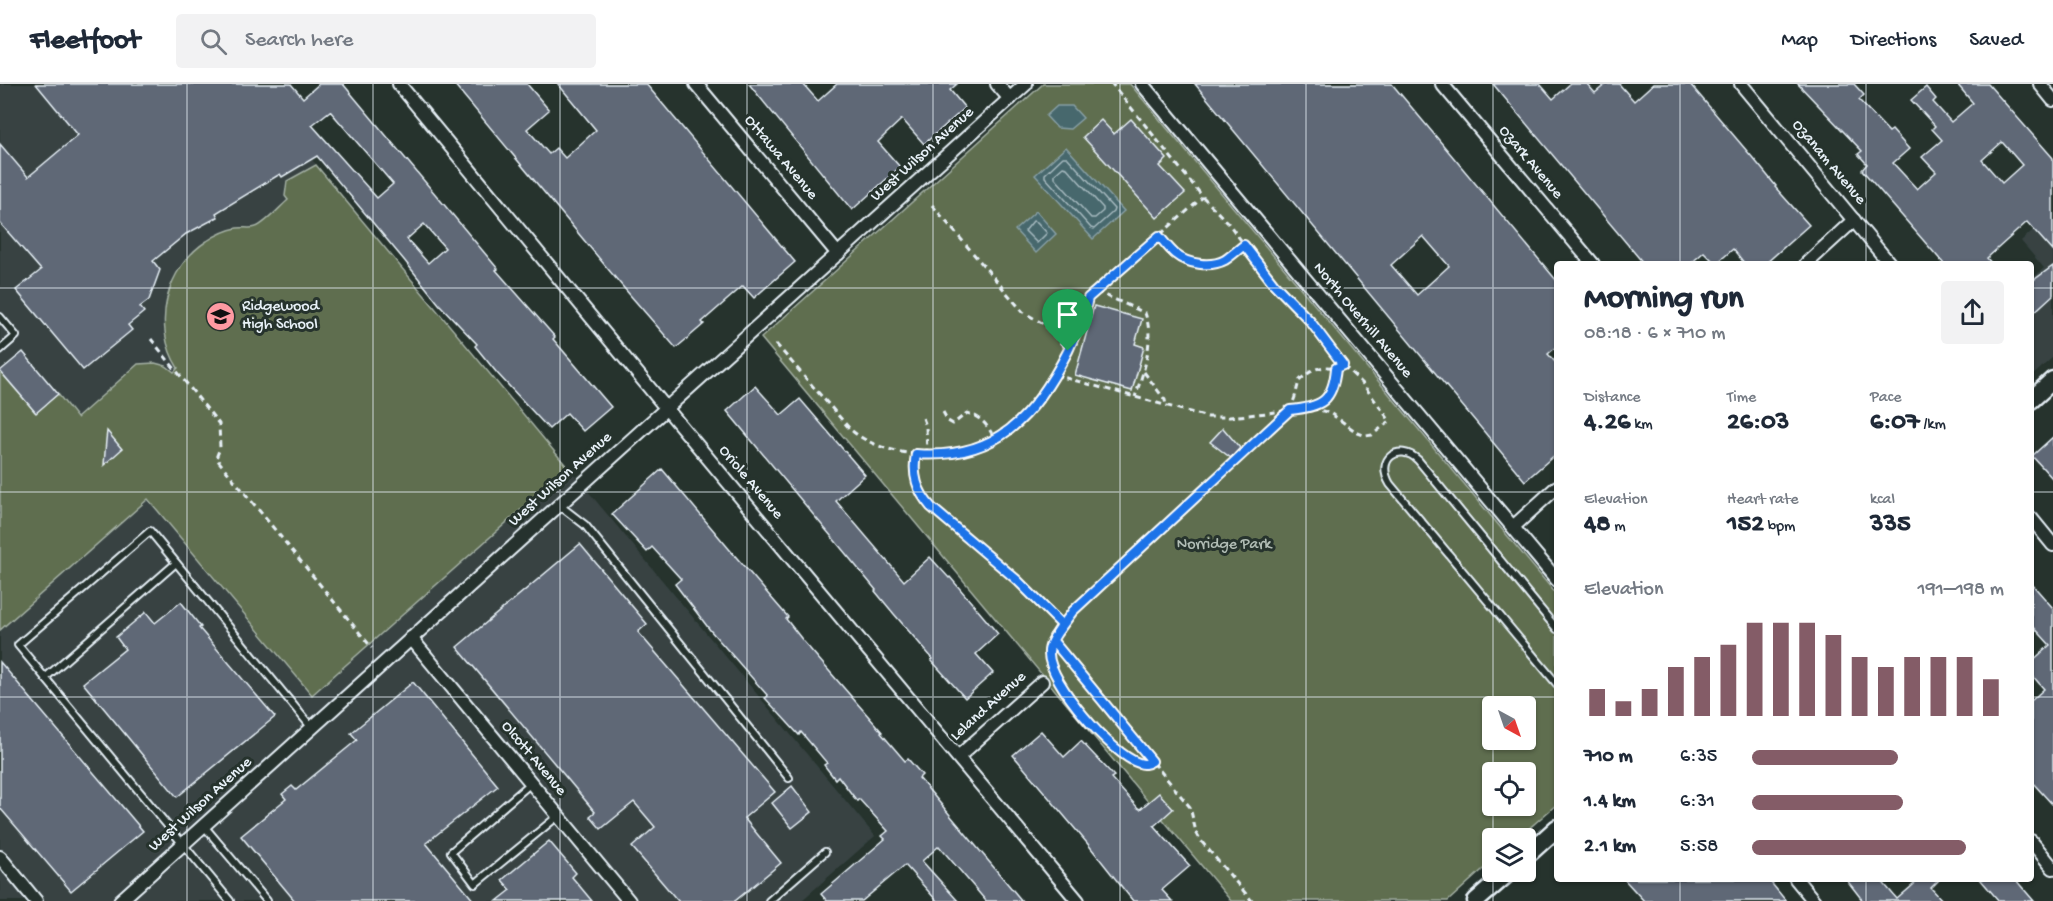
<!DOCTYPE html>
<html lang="en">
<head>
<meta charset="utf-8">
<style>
	:root { --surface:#fff; --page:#f2f2f3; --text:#1f2937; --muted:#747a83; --line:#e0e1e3; --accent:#845c67 }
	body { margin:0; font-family:"Gochi Hand",sans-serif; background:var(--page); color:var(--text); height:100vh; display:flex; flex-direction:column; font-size:22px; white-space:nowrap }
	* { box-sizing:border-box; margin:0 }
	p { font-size:20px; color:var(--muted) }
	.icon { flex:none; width:33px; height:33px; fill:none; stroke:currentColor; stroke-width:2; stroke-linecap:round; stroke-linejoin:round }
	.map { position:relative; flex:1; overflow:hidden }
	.sheet { position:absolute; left:1554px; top:177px; width:480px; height:621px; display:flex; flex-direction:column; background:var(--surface); border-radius:6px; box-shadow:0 2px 4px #0004 }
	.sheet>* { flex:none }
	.needle { width:39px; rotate:140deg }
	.tools { position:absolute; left:1482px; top:612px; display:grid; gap:12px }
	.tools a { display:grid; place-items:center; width:54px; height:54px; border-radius:6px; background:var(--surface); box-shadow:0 2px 4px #0004; font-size:30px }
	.pin { position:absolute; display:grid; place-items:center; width:51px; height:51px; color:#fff; margin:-62px -26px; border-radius:50% 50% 50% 0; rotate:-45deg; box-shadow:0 0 6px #0007 }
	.pin .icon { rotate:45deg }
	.round { display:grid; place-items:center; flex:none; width:63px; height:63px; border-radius:6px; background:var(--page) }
	.overview { display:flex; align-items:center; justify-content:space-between; height:102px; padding:0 30px }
	h1 { font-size:33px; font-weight:700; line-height:45px }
	.stats { display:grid; grid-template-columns:repeat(3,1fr); gap:9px; height:102px; padding:6px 30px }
	.stats div { display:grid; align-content:center }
	.stats b { font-size:26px; font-weight:700 }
	.stats small { font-size:16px; font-weight:400 }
	.stats p { font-size:16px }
	.chart { height:168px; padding:12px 30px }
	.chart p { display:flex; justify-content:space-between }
	.chart svg { width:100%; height:108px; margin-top:6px; stroke:var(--accent); stroke-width:6 }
	ul { padding:0 30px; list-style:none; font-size:20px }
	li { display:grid; grid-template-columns:96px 72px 1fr; align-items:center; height:45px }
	li i { height:15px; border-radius:8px; background:var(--accent) }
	header { display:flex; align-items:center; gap:36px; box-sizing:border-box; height:84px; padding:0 30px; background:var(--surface); border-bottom:2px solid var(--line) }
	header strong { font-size:28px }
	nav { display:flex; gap:33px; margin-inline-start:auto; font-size:21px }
	.search { width:420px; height:54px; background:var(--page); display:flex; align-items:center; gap:15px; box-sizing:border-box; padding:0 21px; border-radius:6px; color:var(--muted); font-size:22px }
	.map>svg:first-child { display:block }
</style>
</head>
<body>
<header>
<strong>Fleetfoot</strong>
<div class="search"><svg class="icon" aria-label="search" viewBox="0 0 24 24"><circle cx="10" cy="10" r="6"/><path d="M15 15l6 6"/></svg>Search here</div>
<nav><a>Map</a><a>Directions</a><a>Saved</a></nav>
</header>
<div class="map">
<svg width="2053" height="817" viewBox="0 0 2053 817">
	<rect width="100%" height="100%" fill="#26332d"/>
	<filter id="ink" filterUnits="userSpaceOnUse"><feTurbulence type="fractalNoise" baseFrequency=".0167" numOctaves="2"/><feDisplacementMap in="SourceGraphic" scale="12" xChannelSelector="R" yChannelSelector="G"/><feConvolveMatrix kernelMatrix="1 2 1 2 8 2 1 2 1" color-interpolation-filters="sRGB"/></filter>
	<g filter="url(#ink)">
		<g fill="#374343">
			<polygon points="0,0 249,0 875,752 801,817 0,817"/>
			<polygon points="2053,128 2053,273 2031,293 2031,196 2044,184 2021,157"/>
		</g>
		<g fill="#5f6e50" stroke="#a4b0a4" stroke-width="1.5" fill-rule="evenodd">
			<path d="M1043 0H1130L1557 511V720L1518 754H1492V777L1448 817H1231L761 254ZM1492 622H1526V656H1492ZM1492 688H1526V722H1492Z"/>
			<path d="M316 81 568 384 312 611 148 415 0 546V287L35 328 58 310 77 334 138 280 155 279 166 282 174 288 178 284C151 242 166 183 207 157 216 151 226 146 237 144 243 143 251 145 256 143 265 140 280 123 288 116L285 112 287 97Z"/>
		</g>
		<g fill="#46686d" stroke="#879fa5" stroke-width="1.5">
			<polygon points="1057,22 1072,22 1083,34 1070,45 1057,44 1046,32"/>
			<polygon points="1066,63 1124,127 1093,155 1035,91"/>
			<polygon points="1036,127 1056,150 1036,169 1015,146"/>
		</g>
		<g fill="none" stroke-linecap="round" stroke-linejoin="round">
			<g stroke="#a7bac0" stroke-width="1.5">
				<polygon points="1063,73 1067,73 1114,125 1113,128 1094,145 1091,144 1045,93 1045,90"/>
				<polygon points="1063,83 1067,84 1103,124 1103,127 1095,134 1091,134 1055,94 1055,90"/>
				<polygon points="1033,137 1037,138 1047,149 1037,159 1025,147"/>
			</g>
		</g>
		<g fill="#5f6876" stroke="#e8f1f8" stroke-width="1.5" fill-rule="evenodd">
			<path d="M36 0H291L303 14 319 0H343L498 185 496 186 555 253 553 255 611 323 583 347 567 329 549 345 497 289 475 262 477 260 439 220 404 176 317 72 282 93 280 90 216 129 218 133 186 150 153 177 160 186 149 216 140 223 144 228 128 241 132 246 83 286 16 206 41 186 0 139V60L28 93 78 51ZM330 27 393 100 377 114 312 41ZM424 140 445 164 428 179 407 155Z"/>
			<polygon points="454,0 527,0 549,26 527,45 549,70 556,64 565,74 596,46 558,0 646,0 795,178 754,214 743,202 702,238 704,240 676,264 623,203"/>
			<polygon points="749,0 803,0 818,17 837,0 957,0 950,6 965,24 924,60 902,35 885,51 878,58 900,83 852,126"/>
			<path d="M1195 0H1392L1557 197V262L1548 270 1557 280V369L1525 397ZM1423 152 1449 182 1417 211 1391 181Z"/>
			<polygon points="1493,0 1540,0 1553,15 1570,0 1587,0 1595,9 1606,0 1619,0 1634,17 1653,0 1690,0 1758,80 1776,102 1775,103 1809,141 1765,180 1745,180 1733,165 1716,180 1704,168 1690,180 1644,180"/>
			<path d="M1798 0H1854L1864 11 1859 16 1889 48 1892 46 1909 65 1893 79 1917 105 1936 88 1922 73 1942 56 1932 45 1935 42 1911 16 1926 3 1936 15 1933 18 1951 38 1973 19 1957 0H1988L2053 74V167L2027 138 1987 174 1992 180H1944L1862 86 1867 80 1858 70 1862 67ZM2002 58 2022 81 2002 99 1982 76Z"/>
			<polygon points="1131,35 1167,75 1160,82 1185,109 1157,134 1083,53 1101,36 1114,50"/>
			<polygon points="2053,182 2053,211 2031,231 2031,198"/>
			<polygon points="1094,222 1142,235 1135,260 1144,263 1132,307 1075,291"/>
			<polygon points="23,268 58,310 36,329 0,287"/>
			<polygon points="755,302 781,331 800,315 865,391 836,417 904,497 930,473 949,494 950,493 998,550 976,570 993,589 965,614 931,576 933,575 894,530 875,507 876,506 727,327"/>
			<polygon points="1223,344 1240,364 1231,374 1210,358"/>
			<polygon points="107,347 122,365 104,381 106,356"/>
			<polygon points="2053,353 2053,395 2032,372"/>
			<polygon points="662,385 730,466 788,533 786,535 804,558 882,648 881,649 905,677 908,675 922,691 919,694 1022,817 986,817 939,762 922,777 958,817 937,817 905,781 862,817 827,817 821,810 885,755 882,752 888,747 859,715 857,717 838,692 835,695 824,681 827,679 801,648 799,651 765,614 768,612 710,546 675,500 681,495 652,463 647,468 612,430"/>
			<polygon points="580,460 647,540 638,548 775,708 744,734 781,779 735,817 678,817 632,763 655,743 634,718 601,745 590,732 595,728 457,563"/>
			<polygon points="2031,499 2053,524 2053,721 2031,697 2031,617 2044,605 2031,590 2031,578 2050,561 2031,540"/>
			<polygon points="181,518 201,543 199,544 275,633 177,713 83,599 125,565 116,553 146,528 155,539"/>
			<polygon points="0,578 143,747 71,807 0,724"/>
			<polygon points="413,598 498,702 426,759 474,817 295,817 241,752 286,715 282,710 292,702 296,706 357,656 351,649"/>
			<polygon points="1041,647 1064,673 1081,657 1114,692 1111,694 1138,724 1140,725 1159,709 1173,725 1154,742 1190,782 1162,806 1172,817 1133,817 1087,759 1013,671"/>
			<polygon points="792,702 812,728 792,744 772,719"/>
			<polygon points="549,757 576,789 572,793 592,817 497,817 511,806 502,796"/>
			<polygon points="1624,795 1768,795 1786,817 1644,817"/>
			<polygon points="1846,795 1880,795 1897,815 1920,795 1940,795 1931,804 1943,817 1863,817"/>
			<polygon points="1980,795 2015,795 2034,817 1999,817"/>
		</g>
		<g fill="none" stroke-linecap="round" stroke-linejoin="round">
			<defs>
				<g id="service">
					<polyline points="0,233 16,252 0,266"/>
					<polyline points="559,421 585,441 789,694"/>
					<path d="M1557 545 1418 376C1399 358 1375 375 1390 400L1557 600"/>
					<polyline points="45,594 176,479"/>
					<polyline points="531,699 451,768 475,800 558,732"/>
					<polyline points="204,742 267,817"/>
					<polyline points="230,817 18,561 150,447 312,644"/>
					<polyline points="769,817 825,768"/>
				</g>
				<g id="minor">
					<polyline points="399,0 666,324 1078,817"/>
					<polyline points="696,0 838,170"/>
					<polyline points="997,0 1010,15"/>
					<polyline points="1142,0 1557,496"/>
					<polyline points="1442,0 1593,180"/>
					<polyline points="1741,0 1890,180"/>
					<polyline points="2040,0 2053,16"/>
					<polyline points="1806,180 1854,136"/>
					<polyline points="2031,434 2053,461"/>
					<polyline points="1513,443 1557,403"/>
					<polyline points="411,554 629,817"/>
					<polyline points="958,673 1042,598"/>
					<polyline points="2031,757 2053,784"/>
					<polyline points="0,773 36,817"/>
					<polyline points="1796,795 1814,817"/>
					<polyline points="120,817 1026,0"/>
				</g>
				<g id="secondary">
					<polyline points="2031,316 2053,296"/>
					<polyline points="1526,772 1557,744"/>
					<polyline points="1476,817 1509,788"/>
				</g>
			</defs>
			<use href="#service" stroke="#e8f1f8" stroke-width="10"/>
			<use href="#minor" stroke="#e8f1f8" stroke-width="16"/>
			<use href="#secondary" stroke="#e8f1f8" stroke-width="21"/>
			<g stroke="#e8f1f8" stroke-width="3" stroke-dasharray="6 4.5" stroke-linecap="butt">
				<polyline points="932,121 1023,228 1042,239 1068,267"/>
				<path d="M1159 152C1164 158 1169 165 1175 170 1188 180 1210 184 1225 176 1231 172 1238 166 1244 161"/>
				<path d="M1096 207 1145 229C1155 257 1144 286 1135 313"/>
				<polyline points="151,255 219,340 220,364 216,374 372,564"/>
				<path d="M776 260 850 345C871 364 907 372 935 370 956 369 979 366 997 355 1033 335 1059 286 1076 251 1079 243 1087 216 1090 212 1099 201 1113 192 1124 182 1151 159 1177 136 1203 113"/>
				<polyline points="1144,288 1165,316 1166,321"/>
				<polyline points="1055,291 1208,333 1230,333 1312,324 1330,329 1358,349 1366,352 1372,351 1390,337 1362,299 1343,281 1310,237 1274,200 1228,139 1203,113 1112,0"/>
				<path d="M1313 323C1330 314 1334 303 1337 284"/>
				<path d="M943 328 948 337 953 340 967 329C982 333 989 343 995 356"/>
				<polyline points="923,334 926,342 927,371"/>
				<path d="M916 370C912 391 917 407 931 423L1017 496 1062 541"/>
				<polyline points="1053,557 1190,723 1196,748 1201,757 1252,817"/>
				<path d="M1152 677C1147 679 1144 681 1139 679 1114 672 1043 593 1049 566 1052 551 1064 538 1073 527L1290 326 1295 313 1299 297C1306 290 1314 284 1325 283 1333 283 1336 285 1343 281"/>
			</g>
			<use href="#service" stroke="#26332d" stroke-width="6"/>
			<use href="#minor" stroke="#26332d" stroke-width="12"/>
			<use href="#secondary" stroke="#26332d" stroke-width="16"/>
		</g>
	</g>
	<g fill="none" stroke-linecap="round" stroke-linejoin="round" filter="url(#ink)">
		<defs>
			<path id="route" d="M1068 267C1034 333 997 376 916 370 912 391 917 407 931 423L1017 496 1062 541C1057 549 1048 560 1049 570 1049 598 1112 671 1139 679 1144 681 1147 680 1152 677L1053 557 1054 553 1073 527 1290 326C1322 323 1333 317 1336 284L1343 281 1310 237 1274 200 1244 161C1238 166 1231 172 1225 176 1210 184 1187 180 1175 170 1169 165 1164 158 1159 152L1088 214 1084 231 1068 267"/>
		</defs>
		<use href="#route" stroke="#fff" stroke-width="12"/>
		<use href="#route" stroke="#1a73e8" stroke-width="8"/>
	</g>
	<path fill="none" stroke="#e8f1f8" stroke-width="1.5" stroke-opacity="0.55" d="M187 0V817M373 0V817M560 0V817M747 0V817M933 0V817M1120 0V817M1306 0V817M1493 0V622M1680 0V180M1866 0V180M0 204H1557M2031 204H2053M0 408H1557M2031 408H2053M0 613H1557M2031 613H2053M1493 656V688M1493 722V754M1493 788V817M1680 795V817M1866 795V817"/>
	<defs>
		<symbol id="school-disc" viewBox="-11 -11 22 22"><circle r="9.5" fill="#ff9aa2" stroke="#26332d"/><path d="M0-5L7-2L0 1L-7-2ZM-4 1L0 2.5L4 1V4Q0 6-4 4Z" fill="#111"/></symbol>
	</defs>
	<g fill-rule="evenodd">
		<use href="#school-disc" x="204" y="216" width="33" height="33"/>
	</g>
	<g text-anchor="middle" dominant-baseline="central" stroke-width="6" stroke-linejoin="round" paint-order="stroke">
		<g font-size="16" fill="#e8f1f8" stroke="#26332d">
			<text transform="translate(923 71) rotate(-42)">West Wilson Avenue</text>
			<text transform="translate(780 74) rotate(50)">Ottawa Avenue</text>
			<text transform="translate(1530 79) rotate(50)">Ozark Avenue</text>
			<text transform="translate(1828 79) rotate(50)">Ozanam Avenue</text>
			<text transform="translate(1362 237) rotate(50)">North Overhill Avenue</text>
			<text transform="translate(561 396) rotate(-42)">West Wilson Avenue</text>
			<text transform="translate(750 399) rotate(50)">Oriole Avenue</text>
			<text transform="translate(989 623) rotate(-42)">Leland Avenue</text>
			<text transform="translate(533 675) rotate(50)">Olcott Avenue</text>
			<text transform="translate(201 721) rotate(-42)">West Wilson Avenue</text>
		</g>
		<g font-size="16" fill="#e8f1f8" stroke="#26332d" text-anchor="start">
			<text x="242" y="223">Ridgewood<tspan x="242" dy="18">High School</tspan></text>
		</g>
		<g font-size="16" fill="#b1bdb5" stroke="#26332d">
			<text x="1224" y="461">Norridge Park</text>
		</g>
	</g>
</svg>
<div class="tools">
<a><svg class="needle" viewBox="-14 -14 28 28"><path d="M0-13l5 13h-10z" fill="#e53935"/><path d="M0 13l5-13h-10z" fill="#747a83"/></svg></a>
<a><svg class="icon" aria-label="locate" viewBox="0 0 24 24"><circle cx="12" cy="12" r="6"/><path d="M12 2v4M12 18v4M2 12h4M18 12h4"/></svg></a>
<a><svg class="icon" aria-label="layers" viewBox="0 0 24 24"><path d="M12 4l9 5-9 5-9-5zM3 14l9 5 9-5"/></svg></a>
</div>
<div class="pin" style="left:1068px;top:267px;background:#1e9e55"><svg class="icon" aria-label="arrive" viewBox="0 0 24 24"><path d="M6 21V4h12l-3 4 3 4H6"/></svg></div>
<section class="sheet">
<div class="overview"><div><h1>Morning run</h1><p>08:18 · 6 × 710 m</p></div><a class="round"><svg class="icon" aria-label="share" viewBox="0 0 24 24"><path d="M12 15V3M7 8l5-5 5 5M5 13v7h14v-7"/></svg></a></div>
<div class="stats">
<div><p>Distance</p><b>4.26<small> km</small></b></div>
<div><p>Time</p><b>26:03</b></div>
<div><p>Pace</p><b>6:07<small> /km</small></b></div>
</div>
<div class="stats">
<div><p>Elevation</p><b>48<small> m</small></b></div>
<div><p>Heart rate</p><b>152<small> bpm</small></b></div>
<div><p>kcal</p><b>335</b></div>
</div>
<div class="chart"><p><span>Elevation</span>191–198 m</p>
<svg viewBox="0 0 160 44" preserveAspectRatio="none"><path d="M5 44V33M15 44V38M25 44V33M35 44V24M45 44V20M55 44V15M65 44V6M75 44V6M85 44V6M95 44V11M105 44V20M115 44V24M125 44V20M135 44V20M145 44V20M155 44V29"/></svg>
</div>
<ul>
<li><b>710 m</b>6:35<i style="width:58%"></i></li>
<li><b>1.4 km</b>6:31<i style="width:60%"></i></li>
<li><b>2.1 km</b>5:58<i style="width:85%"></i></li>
</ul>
</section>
</div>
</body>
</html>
